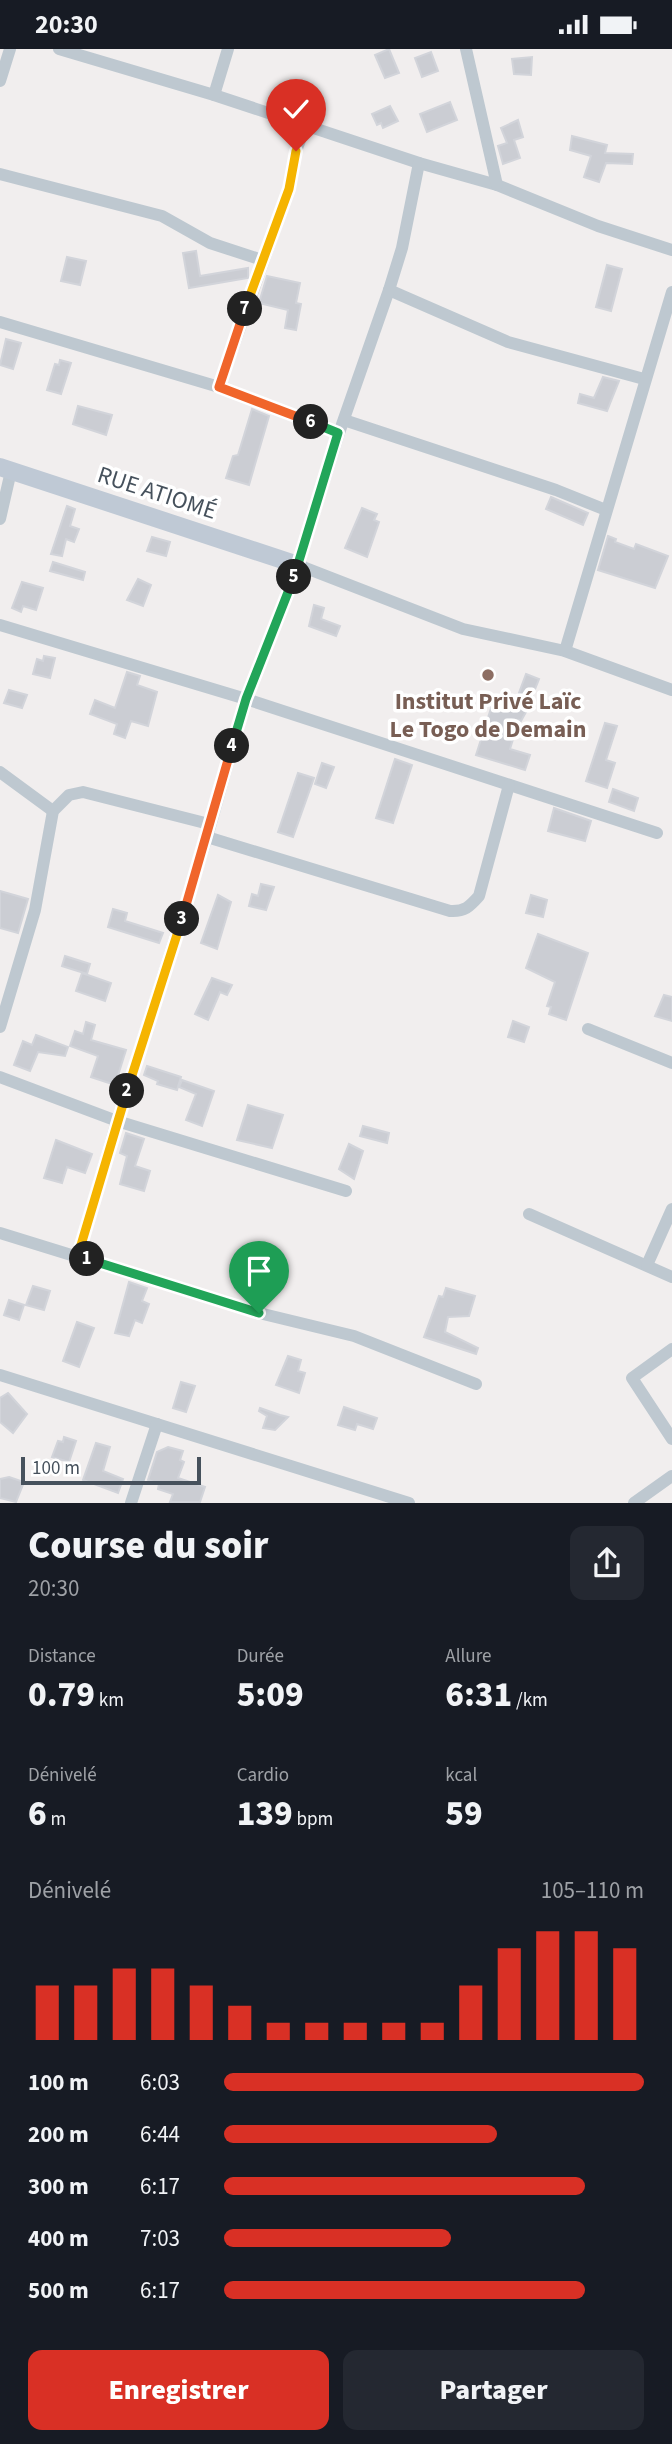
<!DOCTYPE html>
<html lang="fr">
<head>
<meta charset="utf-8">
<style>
	:root { --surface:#171b24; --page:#242831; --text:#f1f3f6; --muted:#9ea1a6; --accent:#d93025 }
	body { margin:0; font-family:"Source Sans 3",sans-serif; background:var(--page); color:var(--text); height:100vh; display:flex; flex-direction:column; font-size:26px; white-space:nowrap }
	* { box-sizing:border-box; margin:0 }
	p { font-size:23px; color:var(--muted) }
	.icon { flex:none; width:38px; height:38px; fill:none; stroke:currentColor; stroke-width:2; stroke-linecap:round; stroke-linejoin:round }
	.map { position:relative; height:1454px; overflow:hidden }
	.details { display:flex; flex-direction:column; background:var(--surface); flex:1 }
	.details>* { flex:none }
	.scale { position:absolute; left:21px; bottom:18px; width:180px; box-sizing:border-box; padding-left:7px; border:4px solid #46515c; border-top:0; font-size:19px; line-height:24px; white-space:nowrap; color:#46515c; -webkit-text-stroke:5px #fff; paint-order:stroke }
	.pin { position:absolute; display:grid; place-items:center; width:60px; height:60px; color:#fff; margin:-72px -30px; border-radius:50% 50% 50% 0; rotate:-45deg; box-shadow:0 0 7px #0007 }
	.pin .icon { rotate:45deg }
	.km { position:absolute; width:35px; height:35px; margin:-18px; border-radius:50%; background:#222; color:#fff; font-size:19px; line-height:35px; text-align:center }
	.round { display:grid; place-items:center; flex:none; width:74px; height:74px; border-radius:14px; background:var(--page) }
	.head { display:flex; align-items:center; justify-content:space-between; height:119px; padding:0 28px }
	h1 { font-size:38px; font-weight:800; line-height:52px }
	.metrics { display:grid; grid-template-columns:repeat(3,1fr); gap:10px; height:119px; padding:7px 28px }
	.metrics div { display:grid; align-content:center }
	.metrics b { font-size:35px; font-weight:800 }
	.metrics small { font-size:19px; font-weight:400 }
	.metrics p { font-size:19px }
	.chart { height:196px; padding:14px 28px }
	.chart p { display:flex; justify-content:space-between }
	.chart svg { width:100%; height:126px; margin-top:7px; stroke:var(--accent); stroke-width:6 }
	.button { display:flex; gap:14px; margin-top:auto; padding:14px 28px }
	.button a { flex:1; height:80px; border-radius:14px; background:var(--accent); color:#fff; font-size:28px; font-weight:800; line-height:80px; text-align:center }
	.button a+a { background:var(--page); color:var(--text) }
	ul { padding:0 28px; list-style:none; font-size:23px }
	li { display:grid; grid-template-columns:112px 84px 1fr; align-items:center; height:52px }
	li i { height:18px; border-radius:9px; background:var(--accent) }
	.status { display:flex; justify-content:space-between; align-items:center; height:49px; padding:0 35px; background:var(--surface); direction:ltr }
	.status svg { height:19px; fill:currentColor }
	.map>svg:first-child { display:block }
</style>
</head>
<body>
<div class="status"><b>20:30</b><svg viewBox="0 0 49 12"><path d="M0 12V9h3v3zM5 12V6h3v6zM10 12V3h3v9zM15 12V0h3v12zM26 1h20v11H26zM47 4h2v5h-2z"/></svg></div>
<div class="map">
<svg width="672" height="1454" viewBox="0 0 672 1454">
	<rect width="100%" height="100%" fill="#f1eeee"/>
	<g fill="#cbcdd3" stroke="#d2d4da" stroke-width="2">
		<polygon points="389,0 399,24 385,29 375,6"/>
		<polygon points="431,3 438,22 422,28 415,9"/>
		<polygon points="532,8 531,26 514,25 512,10"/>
		<polygon points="450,53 457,71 427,83 420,65"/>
		<polygon points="390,57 398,72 383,79 381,74 377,76 372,65"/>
		<polygon points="518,71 523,88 514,91 520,109 503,115 498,97 507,94 501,79"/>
		<polygon points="572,87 607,96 605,104 633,105 632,115 606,114 599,133 584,128 591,107 570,101"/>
		<polygon points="196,202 200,227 248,219 248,229 189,239 183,204"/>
		<polygon points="67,208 86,212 80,236 61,232"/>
		<polygon points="607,216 622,220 611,262 596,258"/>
		<polygon points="267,227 300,234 296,254 301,255 296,281 285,279 288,261 259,254"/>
		<polygon points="6,290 21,294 13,320 0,316"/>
		<polygon points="60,311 71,314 61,345 47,341 55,315 59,316"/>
		<polygon points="603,328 619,332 607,362 578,354 580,345 594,349"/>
		<polygon points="78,357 112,366 106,386 73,375"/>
		<polygon points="252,360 269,367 249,436 226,429 233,407 238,406"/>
		<polygon points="551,448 588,464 583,476 546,460"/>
		<polygon points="67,457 75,460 70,477 79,480 74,493 66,490 62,507 51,505"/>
		<polygon points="362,459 377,465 374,471 379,473 367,508 345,499"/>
		<polygon points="608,487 616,490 615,493 634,500 636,495 668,507 655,539 598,521"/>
		<polygon points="152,488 170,493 166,507 147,502"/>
		<polygon points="53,513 85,523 83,531 50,522"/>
		<polygon points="138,530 151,536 143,557 127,551"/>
		<polygon points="22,533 43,539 36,561 23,557 21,563 12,559"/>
		<polygon points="314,556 324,559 321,570 340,577 336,587 309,577"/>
		<polygon points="44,607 55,609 50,629 33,625 37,610 43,612"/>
		<polygon points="127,623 140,627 137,636 157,643 148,677 131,672 125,689 114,685 117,675 90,665 95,651 115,659"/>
		<polygon points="526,625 539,630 526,663 521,672 519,671 510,700 530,706 525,721 476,706 493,653 513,660"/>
		<polygon points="9,641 27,646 22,659 4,654"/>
		<polygon points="605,674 617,677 606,711 615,714 607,739 586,732"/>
		<polygon points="395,710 412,716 393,774 376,769"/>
		<polygon points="322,714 334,718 326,739 315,735"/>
		<polygon points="298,724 314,729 293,788 278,783"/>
		<polygon points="613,740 638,749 634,762 609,753"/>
		<polygon points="554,759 591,772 585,792 548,782"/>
		<polygon points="261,835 274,838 266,861 249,857 252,845 258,847"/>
		<polygon points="0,842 28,850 18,884 0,879"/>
		<polygon points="218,846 231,853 217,900 201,894"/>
		<polygon points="531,846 547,851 543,868 526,864"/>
		<polygon points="113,860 127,864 125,872 163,884 159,894 108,878"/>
		<polygon points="538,885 588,904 566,971 549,965 551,958 547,957 555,933 526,919"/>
		<polygon points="65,907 90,915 87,925 62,917"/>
		<polygon points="82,924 111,934 105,952 76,942"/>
		<polygon points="212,929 232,936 227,946 220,943 208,971 195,965"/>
		<polygon points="664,946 672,948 672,972 655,967"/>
		<polygon points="513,972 529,978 524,993 508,988"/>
		<polygon points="86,973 95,976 91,991 126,1001 115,1036 91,1028 98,1007 70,997 75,982 83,985"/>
		<polygon points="36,986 68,998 65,1007 38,1003 30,1022 14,1016 23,992 32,996"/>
		<polygon points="147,1017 181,1028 177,1041 157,1035 158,1032 144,1026"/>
		<polygon points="182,1031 214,1042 202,1077 186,1071 196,1045 179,1038"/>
		<polygon points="248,1056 283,1066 272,1099 237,1091"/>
		<polygon points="363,1077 389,1084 387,1094 360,1087"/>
		<polygon points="126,1084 144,1090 135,1117 150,1122 144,1142 120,1135 127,1107 120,1104"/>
		<polygon points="56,1091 92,1105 85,1124 67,1118 62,1134 44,1129"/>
		<polygon points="349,1095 363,1102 354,1130 339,1120"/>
		<polygon points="129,1233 147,1239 142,1252 149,1255 142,1274 135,1271 129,1287 115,1284"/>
		<polygon points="33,1237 50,1242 44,1261 26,1256"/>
		<polygon points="446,1239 475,1247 469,1267 448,1268 445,1283 478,1299 476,1305 424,1288 439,1247 443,1248"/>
		<polygon points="9,1251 24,1256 19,1271 4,1266"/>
		<polygon points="77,1273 94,1279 79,1318 63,1312"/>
		<polygon points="288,1307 301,1311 298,1322 305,1324 299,1344 276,1336"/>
		<polygon points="181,1333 195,1337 186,1363 173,1359"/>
		<polygon points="8,1344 27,1365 13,1384 0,1373 0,1349"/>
		<polygon points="344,1358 377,1369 373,1380 357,1375 355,1381 338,1376"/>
		<polygon points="260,1359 280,1366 288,1368 275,1381 263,1379 267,1367 259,1362"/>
		<polygon points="64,1388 76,1392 69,1413 52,1408 58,1392 63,1393"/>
		<polygon points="96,1394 110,1398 103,1422 123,1430 118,1444 83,1431"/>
		<polygon points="168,1398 183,1402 180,1411 184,1413 178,1429 205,1438 200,1453 170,1453 173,1445 158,1440 159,1435 148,1431 157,1403"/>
		<polygon points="9,1428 24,1433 16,1453 0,1449 0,1430"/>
	</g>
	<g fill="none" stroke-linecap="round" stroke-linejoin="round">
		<g stroke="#bec8d0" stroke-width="12">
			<polyline points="59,0 214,46 419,114 497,136 598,177 672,201"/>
			<polyline points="466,0 497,136"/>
			<polyline points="0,32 10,0"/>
			<polyline points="214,46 228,0"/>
			<polyline points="0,125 162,167 210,194 262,211"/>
			<polyline points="389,241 508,293 644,330"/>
			<polyline points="0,273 219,338 339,384"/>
			<polyline points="219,338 289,140 296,102 305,78"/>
			<polyline points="344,371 556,441 606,461"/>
			<polyline points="0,470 11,422"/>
			<polyline points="298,516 463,580 565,602 672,641"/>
			<polyline points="0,576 246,650 657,784"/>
			<polyline points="565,602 672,243"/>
			<polyline points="0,723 53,762"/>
			<path d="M207 788 450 862C465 863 470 857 479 847L509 736"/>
			<polyline points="0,978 35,861 53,762 69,746 83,743 209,775"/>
			<polyline points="588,980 672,1014"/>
			<polyline points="0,1028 117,1072 346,1142"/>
			<polyline points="529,1165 672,1228"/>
			<polyline points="0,1184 259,1264 354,1287 476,1335"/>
			<polyline points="78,1206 117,1072 207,788 246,650 298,516 339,384 389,241 402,199 419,114"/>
			<polyline points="647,1216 672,1160"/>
			<polyline points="672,1300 632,1329 672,1390"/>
			<polyline points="0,1326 409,1454"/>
			<polyline points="131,1454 157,1375"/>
			<polyline points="634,1454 672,1427"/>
		</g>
		<polyline stroke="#bfc9d5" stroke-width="18" points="0,418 298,516"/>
	</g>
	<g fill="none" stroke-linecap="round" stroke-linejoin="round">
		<defs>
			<polyline id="split-1" points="87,1210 259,1264"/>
			<polyline id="split-2" points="87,1210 78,1206 127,1042"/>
			<polyline id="split-3" points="127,1042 182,870"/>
			<polyline id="split-4" points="182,870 232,697"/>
			<polyline id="split-5" points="232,697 246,650 294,528"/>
			<polyline id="split-6" points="294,528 338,384 311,373"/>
			<polyline id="split-7" points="245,260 219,338 311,373"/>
			<polyline id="split-8" points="245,260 289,140 296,102"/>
		</defs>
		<use href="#split-1" stroke="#fff" stroke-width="14"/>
		<use href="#split-2" stroke="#fff" stroke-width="14"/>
		<use href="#split-3" stroke="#fff" stroke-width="14"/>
		<use href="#split-4" stroke="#fff" stroke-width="14"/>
		<use href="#split-5" stroke="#fff" stroke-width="14"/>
		<use href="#split-6" stroke="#fff" stroke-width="14"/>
		<use href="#split-7" stroke="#fff" stroke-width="14"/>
		<use href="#split-8" stroke="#fff" stroke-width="14"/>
		<use href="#split-1" stroke="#22a559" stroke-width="9"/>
		<use href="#split-2" stroke="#f5b400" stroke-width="9"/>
		<use href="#split-3" stroke="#f5b400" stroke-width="9"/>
		<use href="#split-4" stroke="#f0652b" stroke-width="9"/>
		<use href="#split-5" stroke="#22a559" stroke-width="9"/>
		<use href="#split-6" stroke="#22a559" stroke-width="9"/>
		<use href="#split-7" stroke="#f0652b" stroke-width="9"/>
		<use href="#split-8" stroke="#f5b400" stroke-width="9"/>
	</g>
	<circle fill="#8d6e63" stroke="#fff" stroke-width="2.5" cx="488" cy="626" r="7"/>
	<g text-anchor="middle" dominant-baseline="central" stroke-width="7" stroke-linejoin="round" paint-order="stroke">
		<g font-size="24" fill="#46515c" stroke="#fff">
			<text transform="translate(157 444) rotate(18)">RUE ATIOMÉ</text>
		</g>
		<g font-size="24" font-weight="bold" fill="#785e54" stroke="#fff">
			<text x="488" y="652">Institut Privé Laïc<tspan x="488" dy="28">Le Togo de Demain</tspan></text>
		</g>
	</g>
</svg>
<div class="scale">100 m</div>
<div class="pin" style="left:259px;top:1264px;background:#1e9e55"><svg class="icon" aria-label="arrive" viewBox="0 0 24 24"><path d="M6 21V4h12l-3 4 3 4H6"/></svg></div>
<div class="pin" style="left:296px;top:102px;background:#d93025"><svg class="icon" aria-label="check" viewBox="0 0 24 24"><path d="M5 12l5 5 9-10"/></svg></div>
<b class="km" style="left:87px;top:1210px">1</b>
<b class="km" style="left:127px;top:1042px">2</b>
<b class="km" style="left:182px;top:870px">3</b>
<b class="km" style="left:232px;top:697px">4</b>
<b class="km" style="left:294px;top:528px">5</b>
<b class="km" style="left:311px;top:373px">6</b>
<b class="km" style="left:245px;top:260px">7</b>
</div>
<section class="details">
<div class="head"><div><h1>Course du soir</h1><p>20:30</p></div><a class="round"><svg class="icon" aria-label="share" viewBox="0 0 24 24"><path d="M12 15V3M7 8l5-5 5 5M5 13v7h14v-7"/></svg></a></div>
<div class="metrics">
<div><p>Distance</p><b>0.79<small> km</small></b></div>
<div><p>Durée</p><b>5:09</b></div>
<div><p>Allure</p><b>6:31<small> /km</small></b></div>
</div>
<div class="metrics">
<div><p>Dénivelé</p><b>6<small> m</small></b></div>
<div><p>Cardio</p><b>139<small> bpm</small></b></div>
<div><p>kcal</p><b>59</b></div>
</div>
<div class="chart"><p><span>Dénivelé</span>105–110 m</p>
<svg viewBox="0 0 160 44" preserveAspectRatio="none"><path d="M5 44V25M15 44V25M25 44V19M35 44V19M45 44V25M55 44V32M65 44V38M75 44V38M85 44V38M95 44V38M105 44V38M115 44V25M125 44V12M135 44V6M145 44V6M155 44V12"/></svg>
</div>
<ul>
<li><b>100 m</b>6:03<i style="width:100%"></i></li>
<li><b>200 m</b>6:44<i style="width:65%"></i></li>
<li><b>300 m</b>6:17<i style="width:86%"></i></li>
<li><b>400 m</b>7:03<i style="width:54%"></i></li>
<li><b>500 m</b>6:17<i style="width:86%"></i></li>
</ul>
<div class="button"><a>Enregistrer</a><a>Partager</a></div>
</section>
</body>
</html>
